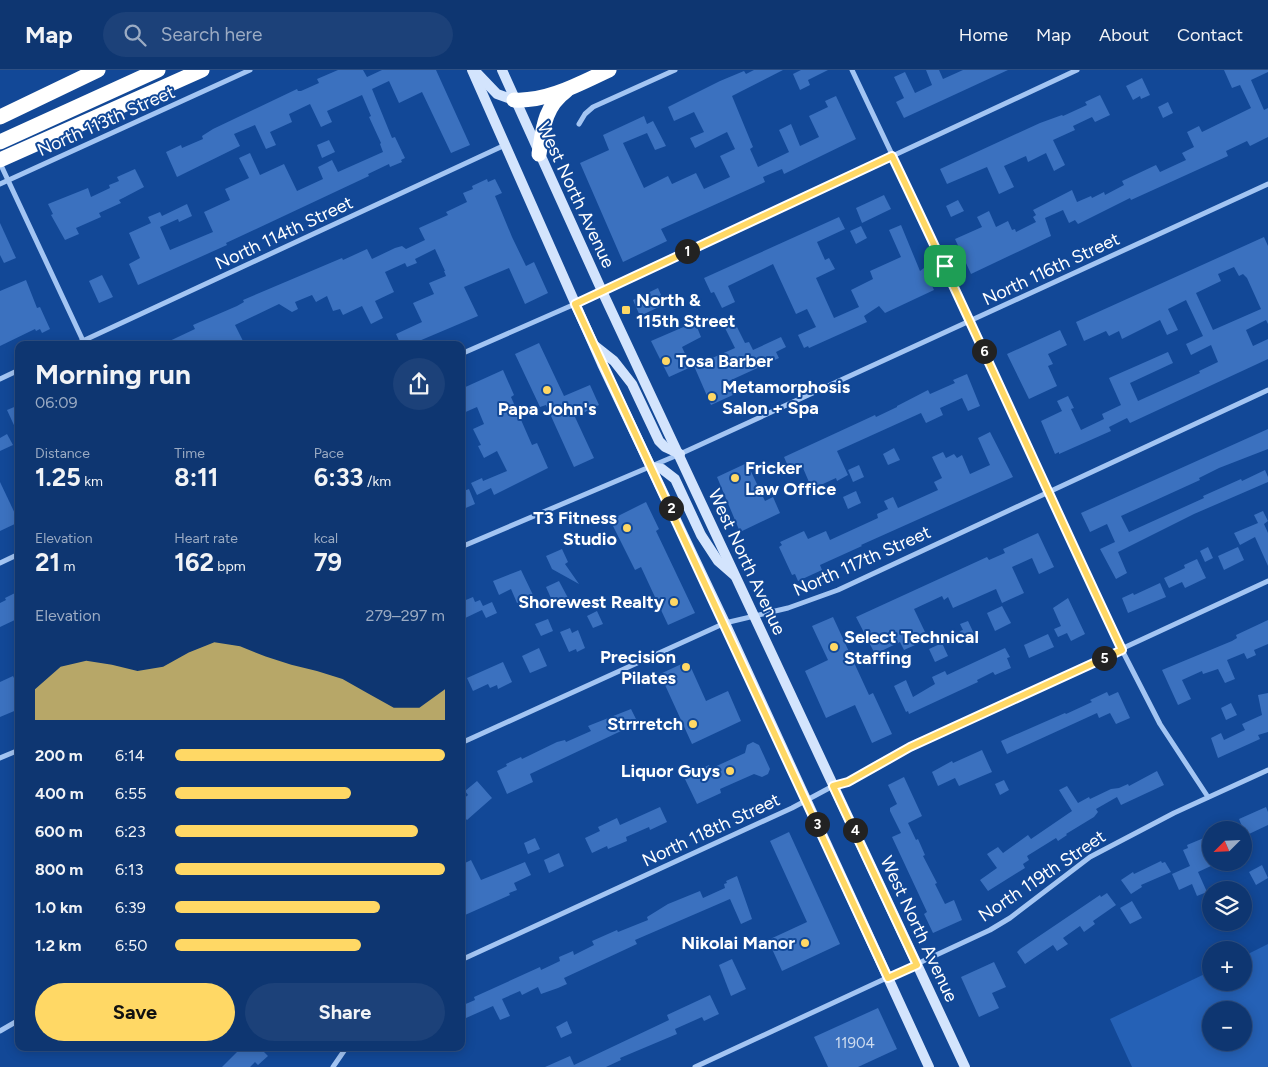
<!DOCTYPE html>
<html lang="en">
<head>
<meta charset="utf-8">
<style>
	:root { --surface:#0e3671; --page:#1c4179; --text:#f1f3f6; --muted:#9babc3; --line:#2e5084; --accent:#ffd865 }
	body { margin:0; font-family:Figtree,sans-serif; background:var(--page); color:var(--text); height:100vh; display:flex; flex-direction:column; font-size:19px; white-space:nowrap }
	* { box-sizing:border-box; margin:0 }
	p { font-size:16px; color:var(--muted) }
	.icon { flex:none; width:28px; height:28px; fill:none; stroke:currentColor; stroke-width:2; stroke-linecap:round; stroke-linejoin:round }
	.map { position:relative; flex:1; overflow:hidden }
	.panel { position:absolute; left:15px; top:271px; width:450px; height:710px; display:flex; flex-direction:column; background:var(--surface); border-radius:10px; box-shadow:0 2px 12px #0003,0 0 0 1px var(--line) }
	.panel>* { flex:none }
	.needle { width:32px; rotate:246deg }
	.buttons { position:absolute; left:1202px; top:751px; display:grid; gap:10px }
	.buttons a { display:grid; place-items:center; width:50px; height:50px; border-radius:50%; background:var(--surface); box-shadow:0 2px 12px #0003,0 0 0 1px var(--line); font-size:25px }
	.pin { position:absolute; display:grid; place-items:center; width:42px; height:42px; color:#fff; margin:-21px; border-radius:10px; box-shadow:0 2px 8px #0006 }
	.km { position:absolute; width:25px; height:25px; margin:-12px; border-radius:50%; background:#222; color:#fff; font-size:14px; line-height:25px; text-align:center }
	.round { display:grid; place-items:center; flex:none; width:52px; height:52px; border-radius:26px; background:var(--page) }
	.overview { display:flex; align-items:center; justify-content:space-between; height:85px; padding:0 20px }
	h1 { font-size:28px; font-weight:700; line-height:38px }
	.metrics { display:grid; grid-template-columns:repeat(3,1fr); gap:8px; height:85px; padding:5px 20px }
	.metrics div { display:grid; align-content:center }
	.metrics b { font-size:25px; font-weight:700 }
	.metrics small { font-size:14px; font-weight:400 }
	.metrics p { font-size:14px }
	.chart { height:140px; padding:10px 20px }
	.chart p { display:flex; justify-content:space-between }
	.chart svg { width:100%; height:90px; margin-top:5px; fill:var(--accent); opacity:.7 }
	.action { display:flex; gap:10px; margin-top:auto; padding:10px 20px }
	.action a { flex:1; height:58px; border-radius:30px; background:var(--accent); color:#111; font-size:20px; font-weight:700; line-height:58px; text-align:center }
	.action a+a { background:var(--page); color:var(--text) }
	ul { padding:0 20px; list-style:none; font-size:16px }
	li { display:grid; grid-template-columns:80px 60px 1fr; align-items:center; height:38px }
	li i { height:12px; border-radius:6px; background:var(--accent) }
	header { display:flex; align-items:center; gap:30px; box-sizing:border-box; height:70px; padding:0 25px; background:var(--surface); border-bottom:1px solid var(--line) }
	header strong { font-size:24px }
	nav { display:flex; gap:28px; margin-inline-start:auto; font-size:18px }
	.search { width:350px; height:45px; background:var(--page); display:flex; align-items:center; gap:12px; box-sizing:border-box; padding:0 18px; border-radius:28px; color:var(--muted); font-size:19px }
	.map>svg:first-child { display:block }
</style>
</head>
<body>
<header>
<strong>Map</strong>
<div class="search"><svg class="icon" aria-label="search" viewBox="0 0 24 24"><circle cx="10" cy="10" r="6"/><path d="M15 15l6 6"/></svg>Search here</div>
<nav><a>Home</a><a>Map</a><a>About</a><a>Contact</a></nav>
</header>
<div class="map">
<svg width="1268" height="997" viewBox="0 0 1268 997">
	<rect width="100%" height="100%" fill="#124897"/>
	<path fill="#2561b6" fill-rule="evenodd" d="M1268 874V997H1132L1110 949 1211 901V912H1244V886ZM1211 940H1244V972H1211Z"/>
	<g fill="#3b71bf" fill-rule="evenodd">
		<polygon points="338,0 363,0 367,7 382,0 436,0 470,75 451,83 422,22 399,33 389,11 372,19 392,68 395,67 405,88 401,90 402,92 390,97 389,94 368,104 369,106 226,173 227,175 138,215 129,194 140,188 129,163 151,153 148,147 160,142 162,146 187,134 192,146 179,152 178,149 160,157 170,180 213,162 204,142 230,130 225,119 249,108 239,88 250,83 260,105 284,94 297,121 323,109 318,97 332,90 338,102 383,82 380,74 381,73 369,47 371,46 362,25 327,41 332,52 321,57 310,34 289,44 292,52 270,62 276,75 266,79 255,55 234,64 240,76 177,107 166,82 181,75 182,78 203,69 202,66 213,59 297,19 298,21 301,21 319,13 317,9"/>
		<polygon points="754,0 783,0 732,26 753,77 750,79 758,97 789,82 779,60 791,54 800,76 819,67 809,46 828,37 825,31 836,26 856,69 784,104 782,99 763,107 765,112 661,159 667,171 623,192 580,93 609,80 603,65 644,46 647,54 653,51 666,76 655,80 647,63 623,73 644,118 668,106 672,114 696,103 704,119 730,107 720,86 735,79 727,62 695,78 690,68 704,62 694,42 674,51 668,37 720,11 744,1 746,4"/>
		<polygon points="801,0 828,0 808,10 810,15 800,20 793,4"/>
		<polygon points="926,0 939,0 943,9 963,0 1008,0 904,48 896,32 904,28 894,7 905,2 915,23 932,15"/>
		<polygon points="1224,0 1268,0 1268,2 1251,10 1264,40 1268,38 1268,67 1250,76 1247,71 1226,81 1228,86 1131,130 1130,128 1078,154 1075,150 1069,153 1063,140 1045,148 1051,166 971,204 955,169 982,157 977,147 989,141 996,157 1008,151 1012,160 1015,159 1016,162 1036,152 1033,147 1036,145 1033,140 1072,120 1077,132 1091,126 1092,128 1104,122 1105,125 1124,115 1122,111 1156,95 1160,102 1186,90 1182,83 1194,77 1187,62 1199,56 1202,62 1251,38 1240,15 1232,18"/>
		<polygon points="1142,8 1150,25 1141,29 1140,26 1133,30 1126,16"/>
		<polygon points="1100,25 1110,45 1095,52 1092,47 1073,56 1075,60 1053,70 1065,95 1054,101 1046,83 1028,92 1026,86 1004,96 1014,117 999,124 987,97 947,114 940,99 1040,53 1062,45 1063,46 1087,35 1085,32"/>
		<polygon points="1168,32 1173,43 1163,48 1158,37"/>
		<polygon points="329,70 335,82 322,88 317,75"/>
		<polygon points="135,99 144,117 125,127 119,130 121,133 99,143 101,147 76,158 79,164 65,170 51,145 53,144 48,134 88,118 91,127 110,118 109,115 119,111 117,107"/>
		<polygon points="487,109 488,112 495,109 502,123 495,126 512,167 526,196 534,192 548,223 525,234 509,198 464,217 478,246 419,271 421,275 401,275 396,264 422,252 413,233 434,224 429,213 446,206 444,201 445,201 435,179 415,189 417,193 407,197 405,193 385,202 394,222 375,231 383,248 371,254 362,236 343,245 340,239 333,241 327,226 316,232 312,225 295,232 298,239 292,242 279,234 235,255 245,275 161,275 195,259 193,255 237,236 244,232 243,230 342,188 343,190 367,179 372,189 395,178 402,176 406,179 425,170 419,158 448,145 446,142 467,132 463,123 473,119 472,116"/>
		<polygon points="884,125 891,139 862,153 856,138"/>
		<polygon points="958,130 964,141 951,147 946,136"/>
		<polygon points="839,147 845,159 817,172 825,190 829,188 835,199 816,208 834,248 859,237 851,220 873,209 870,201 901,187 889,160 901,155 920,201 924,198 934,220 885,243 879,236 864,246 867,252 809,278 808,276 804,278 798,265 816,257 807,239 796,244 773,194 728,216 735,232 722,238 714,222 711,223 704,208"/>
		<polygon points="0,153 16,188 4,193 0,185"/>
		<polygon points="861,156 867,168 856,174 850,161"/>
		<path d="M1264 167 1268 176V254L1266 250 1246 260 1253 276 1268 269V289L1130 353 1127 348 1109 357 1111 361 1059 384V382L1055 384 1041 351 1062 341 1057 331 1068 326 1074 338 1071 339 1081 360 1104 349 1102 344 1121 335 1109 308 1168 282 1173 293 1130 313 1138 331 1200 303 1199 301 1218 292 1211 275 1191 285 1186 274 1203 266 1186 230 1168 239 1178 260 1167 265 1160 250 1122 269 1119 261 1109 266 1106 261 1084 271 1076 252ZM1234 197 1239 206 1243 204 1247 208 1261 239 1213 260 1196 223 1221 211 1218 204Z"/>
		<polygon points="102,205 113,227 99,233 89,211"/>
		<polygon points="26,210 37,238 40,237 50,259 42,263 40,259 36,261 35,259 0,276 0,221"/>
		<polygon points="658,218 665,234 640,246 633,230"/>
		<polygon points="695,252 701,267 682,277 691,297 669,307 651,271"/>
		<polygon points="735,253 745,273 749,272 753,280 781,267 786,277 776,282 779,288 729,311 735,324 711,335 694,296 735,278 725,258"/>
		<polygon points="1060,260 1067,275 1048,284 1053,294 1048,296 1057,316 1029,329 1007,284"/>
		<polygon points="539,273 564,326 590,315 599,335 575,347 594,388 574,397 546,335 540,337 515,284"/>
		<polygon points="503,300 514,325 511,327 532,375 537,373 548,398 494,425 491,418 477,425 471,413 482,408 483,411 507,401 497,381 484,388 478,376 481,375 473,359 484,354 477,337 461,344 461,319"/>
		<polygon points="967,304 980,336 968,341 962,328 940,338 943,345 926,353 921,343 837,381 848,405 837,411 836,408 812,419 803,398 791,403 784,387 875,345 876,347 897,337 897,336 928,320 930,324 955,313 953,310"/>
		<polygon points="19,335 19,366 7,340"/>
		<polygon points="1268,359 1268,379 1219,398 1199,408 1200,410 1121,446 1129,462 1204,428 1203,426 1241,409 1242,411 1265,400 1268,407 1268,412 1194,444 1118,482 1127,503 1116,509 1100,479 1115,472 1107,454 1090,462 1081,443"/>
		<polygon points="990,362 1013,407 861,475 862,476 820,495 822,500 798,511 795,504 792,505 779,477 782,475 780,472 804,461 808,469 826,461 830,470 878,448 877,444 888,439 884,431 893,427 898,438 938,420 934,412 942,408 932,387 943,382 946,388 954,384 957,388 962,385 970,404 990,395 978,368"/>
		<polygon points="7,364 13,375 0,381 0,368"/>
		<polygon points="894,378 900,390 888,395 883,384"/>
		<polygon points="747,393 765,431 773,427 780,443 740,462 717,407"/>
		<polygon points="859,395 864,407 853,412 848,400"/>
		<polygon points="0,412 19,452 0,461"/>
		<polygon points="469,419 475,434 461,440 461,422"/>
		<polygon points="856,421 861,433 848,439 843,427"/>
		<polygon points="646,432 659,459 656,461 695,543 668,555 641,497 635,500 610,450"/>
		<polygon points="1263,441 1268,451 1264,454 1268,463 1268,496 1255,467 1240,475 1234,463 1258,453 1254,445"/>
		<polygon points="1038,463 1054,497 1039,504 1032,488 1012,497 1024,523 1002,533 996,519 953,538 948,527 944,530 942,526 914,539 925,562 912,568 915,575 904,580 900,572 875,584 856,547 987,487 989,490 1005,483 1003,479"/>
		<polygon points="1208,477 1213,488 1205,492 1200,481"/>
		<polygon points="1238,477 1244,490 1224,500 1218,486"/>
		<polygon points="562,479 568,492 565,494 579,514 552,499 546,486"/>
		<polygon points="1197,489 1206,508 1185,518 1182,512 1169,518 1164,508 1185,498 1184,495"/>
		<polygon points="521,500 533,525 517,533 511,519 499,525 493,511"/>
		<polygon points="559,511 568,528 554,535 546,517"/>
		<polygon points="1160,513 1166,527 1128,543 1122,528 1133,523 1134,525"/>
		<polygon points="19,521 19,548 0,557 0,533 6,530 5,528"/>
		<polygon points="473,527 475,532 480,530 483,536 492,532 497,543 486,548 482,540 461,550 461,532"/>
		<polygon points="1068,528 1085,564 1071,571 1067,563 1058,567 1054,559 1061,556 1053,538"/>
		<polygon points="1002,536 1011,553 995,561 987,543"/>
		<polygon points="597,541 603,554 593,558 587,546"/>
		<polygon points="833,547 869,625 873,623 892,664 872,673 855,635 826,648 805,601 828,590 812,556"/>
		<polygon points="548,549 553,561 541,566 535,554"/>
		<polygon points="1268,550 1268,574 1254,580 1256,585 1247,589 1244,583 1227,590 1235,609 1225,613 1218,599 1203,604 1202,601 1182,610 1191,629 1178,635 1162,600 1232,571 1237,568 1236,565"/>
		<polygon points="968,551 977,570 967,575 960,561 963,560 960,554"/>
		<polygon points="570,558 572,563 578,560 585,578 577,582 576,579 569,582 560,562"/>
		<polygon points="1048,564 1054,577 1029,588 1024,575"/>
		<polygon points="942,573 948,586 935,592 929,579"/>
		<polygon points="539,578 547,596 530,603 522,586"/>
		<polygon points="1005,578 1010,587 1007,588 1011,598 995,605 993,602 977,610 978,612 909,644 908,641 906,642 894,616 906,610 913,627 935,614 932,607 945,601 947,605"/>
		<polygon points="688,591 706,631 728,621 741,651 692,674 660,604"/>
		<polygon points="503,592 512,612 498,619 497,615 490,618 488,614 473,621 467,608"/>
		<polygon points="13,606 19,618 19,639 0,647 0,612"/>
		<polygon points="1107,622 1109,626 1118,622 1130,648 1116,654 1110,643 1099,648 1097,643 1007,684 1001,671 1065,643 1066,644 1092,632 1090,630"/>
		<polygon points="1268,623 1268,662 1258,665 1260,669 1218,688 1211,668 1221,663 1224,670 1245,660 1242,654 1262,645 1258,625"/>
		<polygon points="1231,633 1237,645 1226,650 1221,638"/>
		<polygon points="631,639 638,653 530,704 533,712 507,724 497,701 507,696 506,694 521,687 522,689 557,672 565,670 566,672 591,661 588,656"/>
		<polygon points="753,672 759,675 770,699 768,704 762,707 754,704 720,719 721,723 697,734 684,707 709,695 710,699 745,683 747,675"/>
		<polygon points="982,680 992,702 959,716 955,708 938,716 932,702 952,691 953,693"/>
		<polygon points="1157,701 1164,715 1121,735 1117,727 1096,739 1098,742 1094,747 1066,764 1067,765 1058,771 1056,768 1027,786 1029,790 1023,794 1025,798 988,821 980,810 997,798 987,784 998,777 1003,783 1028,765 1031,769 1072,741 1059,720 1067,716 1078,733 1089,727 1090,729 1111,719 1119,718 1128,714 1129,716"/>
		<polygon points="904,707 922,746 908,753 916,770 918,769 925,785 923,786 937,813 935,814 945,834 954,830 962,850 933,863 924,844 927,842 892,767 901,763 890,741 890,738 897,734 888,715"/>
		<polygon points="1004,710 1009,720 1000,725 995,714"/>
		<polygon points="477,711 492,728 467,750 461,744 461,731 468,725 465,721"/>
		<polygon points="660,737 667,752 650,760 649,757 626,767 627,771 608,779 607,776 592,783 585,768 600,761 598,757 617,748 620,755"/>
		<polygon points="1266,737 1268,742 1268,755 1249,764 1247,759 1244,761 1239,749"/>
		<polygon points="789,762 840,874 782,901 768,870 807,852 770,771"/>
		<polygon points="1211,765 1211,796 1198,802 1207,822 1197,826 1192,814 1179,820 1172,804 1190,796 1183,780 1188,778 1187,775"/>
		<polygon points="535,768 540,779 528,784 524,773"/>
		<polygon points="559,783 564,796 549,803 544,790"/>
		<polygon points="471,790 481,810 525,792 531,805 514,813 517,820 509,823 510,825 465,845 461,836 461,823 465,821 461,813 461,795"/>
		<polygon points="1161,791 1162,793 1165,792 1171,802 1141,815 1142,817 1131,824 1121,810 1133,802 1134,804"/>
		<polygon points="1262,795 1268,808 1256,815 1249,802"/>
		<polygon points="737,806 752,849 741,854 730,829 635,870 637,874 564,908 567,914 558,918 541,924 538,917 522,925 520,921 502,929 510,946 500,950 493,936 466,948 461,936 475,930 474,927 540,897 541,900 560,891 559,887 573,881 574,885 594,875 592,871 617,860 618,862 648,850 647,847 668,834 700,821 703,828 725,818 724,814 727,813 726,811"/>
		<polygon points="1107,823 1116,835 1093,851 1095,854 1084,862 1080,856 1063,868 1068,874 1057,881 1053,875 1025,894 1017,882 1020,879 1100,825 1101,827"/>
		<polygon points="1132,831 1142,848 1130,854 1120,838"/>
		<polygon points="732,889 746,919 731,926 719,895"/>
		<polygon points="994,892 1006,917 992,923 999,938 979,947 961,907"/>
		<polygon points="710,925 719,944 704,951 702,947 675,959 677,964 620,988 621,990 606,997 545,997 570,986 574,995 669,950 667,945"/>
		<polygon points="878,938 897,979 858,997 828,997 814,967"/>
		<polygon points="567,951 572,963 561,968 556,957"/>
		<polygon points="241,978 260,978 268,986 258,995 255,992 250,997 222,997"/>
	</g>
	<g fill="none" stroke-linecap="round" stroke-linejoin="round">
		<g stroke="#a3c5f3" stroke-width="5">
			<polyline points="852,0 971,251 1012,344 1122,580 1160,654 1208,727"/>
			<polyline points="579,54 585,44 593,37 675,0"/>
			<polyline points="0,93 85,275"/>
			<polyline points="0,114 250,0"/>
			<polyline points="74,275 505,75"/>
			<polyline points="461,284 575,234 1077,0"/>
			<polyline points="0,309 19,300"/>
			<polyline points="461,477 680,384 1268,114"/>
			<polyline points="0,493 19,484"/>
			<polyline points="461,673 725,553 788,538 838,520 1268,320"/>
			<polyline points="0,688 19,680"/>
			<polyline points="461,890 792,738 833,716 848,712 910,677 1268,511"/>
			<polyline points="0,961 19,950"/>
			<polyline points="333,997 346,978"/>
			<polyline points="695,997 990,860 1010,848 1090,787 1174,743 1268,700"/>
		</g>
		<g stroke="#d3e4fd" stroke-width="10">
			<polyline points="472,0 602,294 725,553 929,997"/>
			<polyline points="502,0 602,221 965,997"/>
			<polyline points="475,1 497,24 514,30"/>
			<polyline points="595,276 614,291 632,314 659,371 665,377 680,384"/>
			<polyline points="651,397 662,399 675,409 701,465 718,491 734,505"/>
		</g>
		<g stroke="#fff" stroke-width="15">
			<path d="M514 30C547 32 579 14 609 0"/>
			<polyline points="0,47 98,0"/>
			<polyline points="0,72 158,0"/>
			<path d="M539 84C543 59 544 37 566 21"/>
			<polyline points="0,90 202,0"/>
		</g>
	</g>
	<g fill="none" stroke-linecap="round" stroke-linejoin="round">
		<defs>
			<path id="route" d="M892 86C971 250 1044 415 1122 580L910 677 848 712 833 716 917 895 888 908 575 234Z"/>
		</defs>
		<use href="#route" stroke="#fff" stroke-width="10"/>
		<use href="#route" stroke="#ffd865" stroke-width="6"/>
	</g>
	<g fill="#ffd865" stroke="#124897" stroke-width="2">
		<rect x="621" y="235" width="10" height="10" rx="2.5"/>
		<circle cx="666" cy="291" r="5"/>
		<circle cx="547" cy="320" r="5"/>
		<circle cx="712" cy="327" r="5"/>
		<circle cx="735" cy="408" r="5"/>
		<circle cx="627" cy="458" r="5"/>
		<circle cx="674" cy="532" r="5"/>
		<circle cx="834" cy="577" r="5"/>
		<circle cx="686" cy="597" r="5"/>
		<circle cx="693" cy="654" r="5"/>
		<circle cx="730" cy="701" r="5"/>
		<circle cx="805" cy="873" r="5"/>
	</g>
	<g text-anchor="middle" dominant-baseline="central" stroke-width="4" stroke-linejoin="round" paint-order="stroke">
		<g font-size="15" fill="#cedcef">
			<text x="855" y="973">11904</text>
		</g>
		<g font-size="18" fill="#fff" stroke="#124897">
			<text transform="translate(106 51) rotate(-24)">North 113th Street</text>
			<text transform="translate(576 125) rotate(65)">West North Avenue</text>
			<text transform="translate(284 163) rotate(-25)">North 114th Street</text>
			<text transform="translate(1051 199) rotate(-25)">North 116th Street</text>
			<text transform="translate(862 491) rotate(-24)">North 117th Street</text>
			<text transform="translate(747 492) rotate(65)">West North Avenue</text>
			<text transform="translate(711 760) rotate(-25)">North 118th Street</text>
			<text transform="translate(1042 806) rotate(-34)">North 119th Street</text>
			<text transform="translate(919 859) rotate(65)">West North Avenue</text>
		</g>
		<g font-size="18" font-weight="bold" fill="#fff" stroke="#124897" text-anchor="end">
			<text x="636" y="230" text-anchor="start">North &amp;<tspan x="636" dy="21">115th Street</tspan></text>
			<text x="676" y="291" text-anchor="start">Tosa Barber</text>
			<text x="722" y="317" text-anchor="start">Metamorphosis<tspan x="722" dy="21">Salon + Spa</tspan></text>
			<text x="547" y="339" text-anchor="middle">Papa John's</text>
			<text x="745" y="398" text-anchor="start">Fricker<tspan x="745" dy="21">Law Office</tspan></text>
			<text x="617" y="448">T3 Fitness<tspan x="617" dy="21">Studio</tspan></text>
			<text x="664" y="532">Shorewest Realty</text>
			<text x="844" y="567" text-anchor="start">Select Technical<tspan x="844" dy="21">Staffing</tspan></text>
			<text x="676" y="587">Precision<tspan x="676" dy="21">Pilates</tspan></text>
			<text x="683" y="654">Strrretch</text>
			<text x="720" y="701">Liquor Guys</text>
			<text x="795" y="873">Nikolai Manor</text>
		</g>
	</g>
</svg>
<div class="buttons">
<a><svg class="needle" viewBox="-14 -14 28 28"><path d="M0-13l5 13h-10z" fill="#e53935"/><path d="M0 13l5-13h-10z" fill="#9babc3"/></svg></a>
<a><svg class="icon" aria-label="layers" viewBox="0 0 24 24"><path d="M12 4l9 5-9 5-9-5zM3 14l9 5 9-5"/></svg></a>
<a>+</a>
<a>−</a>
</div>
<div class="pin" style="left:945px;top:196px;background:#1e9e55"><svg class="icon" aria-label="arrive" viewBox="0 0 24 24"><path d="M6 21V4h12l-3 4 3 4H6"/></svg></div>
<b class="km" style="left:687px;top:181px">1</b>
<b class="km" style="left:671px;top:438px">2</b>
<b class="km" style="left:817px;top:754px">3</b>
<b class="km" style="left:855px;top:760px">4</b>
<b class="km" style="left:1104px;top:588px">5</b>
<b class="km" style="left:984px;top:281px">6</b>
<section class="panel">
<div class="overview"><div><h1>Morning run</h1><p>06:09</p></div><a class="round"><svg class="icon" aria-label="share" viewBox="0 0 24 24"><path d="M12 15V3M7 8l5-5 5 5M5 13v7h14v-7"/></svg></a></div>
<div class="metrics">
<div><p>Distance</p><b>1.25<small> km</small></b></div>
<div><p>Time</p><b>8:11</b></div>
<div><p>Pace</p><b>6:33<small> /km</small></b></div>
</div>
<div class="metrics">
<div><p>Elevation</p><b>21<small> m</small></b></div>
<div><p>Heart rate</p><b>162<small> bpm</small></b></div>
<div><p>kcal</p><b>79</b></div>
</div>
<div class="chart"><p><span>Elevation</span>279–297 m</p>
<svg viewBox="0 0 160 44" preserveAspectRatio="none"><path d="M0 44V29L10 18L20 15L30 17L40 20L50 18L60 11L70 6L80 8L90 13L100 17L110 20L120 24L130 31L140 38L150 38L160 29V44z"/></svg>
</div>
<ul>
<li><b>200 m</b>6:14<i style="width:100%"></i></li>
<li><b>400 m</b>6:55<i style="width:65%"></i></li>
<li><b>600 m</b>6:23<i style="width:90%"></i></li>
<li><b>800 m</b>6:13<i style="width:100%"></i></li>
<li><b>1.0 km</b>6:39<i style="width:76%"></i></li>
<li><b>1.2 km</b>6:50<i style="width:69%"></i></li>
</ul>
<div class="action"><a>Save</a><a>Share</a></div>
</section>
</div>
</body>
</html>
